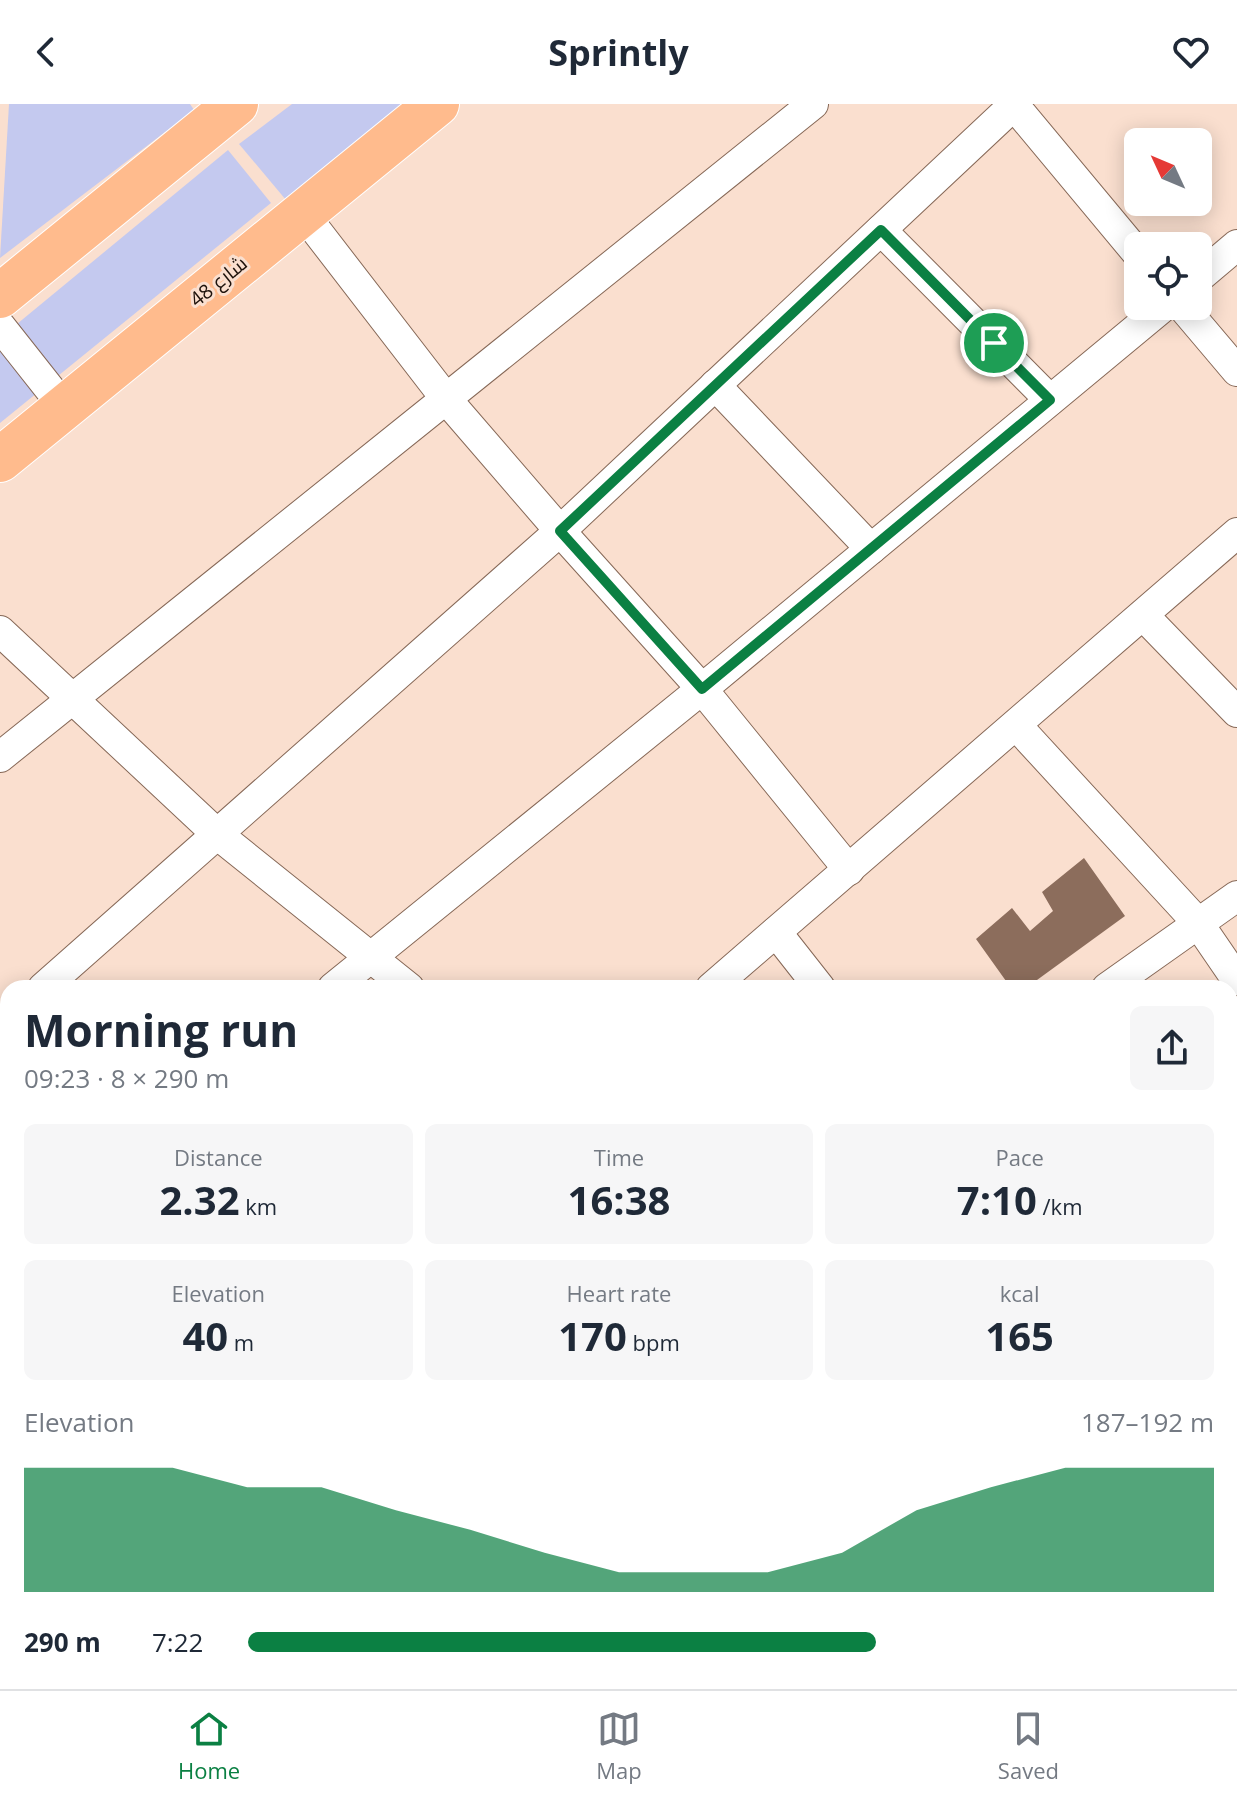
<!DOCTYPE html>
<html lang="en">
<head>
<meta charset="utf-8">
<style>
	:root { --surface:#fff; --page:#f6f6f7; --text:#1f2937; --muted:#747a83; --line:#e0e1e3; --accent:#0b8043 }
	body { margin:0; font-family:"Open Sans",Cairo,sans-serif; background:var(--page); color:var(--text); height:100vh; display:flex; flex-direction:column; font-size:30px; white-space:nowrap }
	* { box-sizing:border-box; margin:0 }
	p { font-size:26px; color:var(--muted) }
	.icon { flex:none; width:44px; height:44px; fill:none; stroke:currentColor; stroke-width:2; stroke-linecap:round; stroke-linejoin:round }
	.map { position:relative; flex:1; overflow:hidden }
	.drawer { position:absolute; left:0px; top:876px; width:1238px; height:710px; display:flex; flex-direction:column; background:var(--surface); border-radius:24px 24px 0 0; box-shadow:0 4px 20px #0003 }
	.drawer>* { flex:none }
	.needle { width:52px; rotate:314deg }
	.fabs { position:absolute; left:1124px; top:24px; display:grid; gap:16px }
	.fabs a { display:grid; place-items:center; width:88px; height:88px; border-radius:12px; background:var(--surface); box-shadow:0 4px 20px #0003; font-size:40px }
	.pin { position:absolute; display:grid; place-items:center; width:68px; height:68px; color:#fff; margin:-34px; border:4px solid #fff; border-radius:50%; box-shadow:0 2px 8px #0007 }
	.round { display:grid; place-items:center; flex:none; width:84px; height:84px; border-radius:12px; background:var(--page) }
	.summary { display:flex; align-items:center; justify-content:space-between; height:136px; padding:0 24px }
	h1 { font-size:44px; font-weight:700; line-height:60px }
	.stats { display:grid; grid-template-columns:repeat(3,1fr); gap:12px; height:136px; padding:8px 24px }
	.stats div { display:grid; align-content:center; border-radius:12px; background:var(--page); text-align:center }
	.stats b { font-size:40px; font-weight:700 }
	.stats small { font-size:22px; font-weight:400 }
	.stats p { font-size:22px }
	.chart { height:224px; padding:16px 24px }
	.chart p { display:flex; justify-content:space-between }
	.chart svg { width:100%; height:144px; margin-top:8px; fill:var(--accent); opacity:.7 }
	ul { padding:0 24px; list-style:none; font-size:26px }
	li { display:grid; grid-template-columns:128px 96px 1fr; align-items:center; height:60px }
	li i { height:20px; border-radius:10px; background:var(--accent) }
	header { display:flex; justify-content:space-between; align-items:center; height:104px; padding:0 24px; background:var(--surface); font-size:36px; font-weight:700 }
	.tab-bar { display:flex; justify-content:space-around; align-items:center; height:112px; border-top:2px solid var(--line); background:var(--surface); font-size:22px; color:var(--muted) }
	.tab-bar a { display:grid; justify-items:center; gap:4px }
	.tab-bar .selected { color:var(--accent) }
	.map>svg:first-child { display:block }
</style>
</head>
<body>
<header><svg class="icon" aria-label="back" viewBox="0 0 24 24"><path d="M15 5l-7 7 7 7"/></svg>Sprintly<svg class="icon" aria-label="heart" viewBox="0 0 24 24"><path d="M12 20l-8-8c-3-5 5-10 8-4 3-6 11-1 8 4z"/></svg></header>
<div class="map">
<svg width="1237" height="1585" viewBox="0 0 1237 1585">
	<rect width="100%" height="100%" fill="#fadfcf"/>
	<g fill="#c4c9ef">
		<polygon points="9,0 190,0 194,6 0,154"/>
		<polygon points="292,0 405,0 286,96 239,40"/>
		<polygon points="228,46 271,99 0,319 0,234"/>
	</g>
	<polygon fill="#8c6d5c" points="1084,754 1125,812 1026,884 1011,884 976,835 1012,804 1030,827 1053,807 1042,788"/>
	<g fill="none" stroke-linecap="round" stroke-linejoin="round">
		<defs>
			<g id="street">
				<polyline points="1013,0 1138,150"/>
				<polyline points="302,108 447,296 560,427 702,585 849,766"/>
				<polyline points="881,126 1050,296"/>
				<polyline points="1198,174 1237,141"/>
				<polyline points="1182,202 1237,267"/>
				<polyline points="0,222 64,303"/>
				<polyline points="715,281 871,445"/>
				<polyline points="1143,511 1237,608"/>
				<polyline points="0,527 217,730 409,884"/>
				<polyline points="1016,621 1198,819 1237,876"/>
				<polyline points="0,653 813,0"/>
				<polyline points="776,828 820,884"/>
				<polyline points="43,884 560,427 1015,0"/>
				<polyline points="333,884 702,585 1164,202"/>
				<polyline points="711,884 1237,429"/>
				<polyline points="1107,884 1237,792"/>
				<polyline points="0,922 8,915"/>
				<polyline points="1230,1135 1237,1130"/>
				<polyline points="0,1161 8,1155"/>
				<polyline points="1230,1237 1237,1248"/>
				<polyline points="436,1578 441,1585"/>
				<polyline points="709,1578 714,1585"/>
				<polyline points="877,1578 881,1585"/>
				<polyline points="1165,1578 1171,1585"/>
				<polyline points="570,1585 580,1578"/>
			</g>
			<g id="secondary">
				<polyline points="0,1477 8,1488"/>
				<polyline points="0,1553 8,1564"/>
				<polyline points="74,1578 79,1585"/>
			</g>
			<g id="primary">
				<polyline points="0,192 236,0"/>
				<polyline points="0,356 437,0"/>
			</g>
		</defs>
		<use href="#street" stroke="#866857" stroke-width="32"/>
		<use href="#secondary" stroke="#866857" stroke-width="46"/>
		<use href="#primary" stroke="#fff" stroke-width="46"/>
		<use href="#street" stroke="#fff" stroke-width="30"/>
		<use href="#secondary" stroke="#fff" stroke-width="44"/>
		<use href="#primary" stroke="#ffbb8d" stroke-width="44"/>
	</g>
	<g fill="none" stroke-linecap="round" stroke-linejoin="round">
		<defs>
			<polygon id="route" points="881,126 1050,296 702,585 560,427"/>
		</defs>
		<use href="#route" stroke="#fff" stroke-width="16"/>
		<use href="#route" stroke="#0b8043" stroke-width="10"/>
	</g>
	<g text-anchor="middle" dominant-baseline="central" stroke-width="6" stroke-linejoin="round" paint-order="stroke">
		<g font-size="20" fill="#1e120b" stroke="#fadfcf">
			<text transform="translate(218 177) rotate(-39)">48 شارع</text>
		</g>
	</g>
</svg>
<div class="fabs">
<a><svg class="needle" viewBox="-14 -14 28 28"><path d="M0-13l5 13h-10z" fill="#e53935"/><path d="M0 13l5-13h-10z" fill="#747a83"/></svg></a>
<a><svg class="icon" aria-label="locate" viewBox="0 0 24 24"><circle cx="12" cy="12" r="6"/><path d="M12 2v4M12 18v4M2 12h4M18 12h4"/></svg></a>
</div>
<div class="pin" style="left:994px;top:239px;background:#1e9e55"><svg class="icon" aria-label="arrive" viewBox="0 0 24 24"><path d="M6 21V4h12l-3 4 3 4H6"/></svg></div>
<section class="drawer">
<div class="summary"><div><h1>Morning run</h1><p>09:23 · 8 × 290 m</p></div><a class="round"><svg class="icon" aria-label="share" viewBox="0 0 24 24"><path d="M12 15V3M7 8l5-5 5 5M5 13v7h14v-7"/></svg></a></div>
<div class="stats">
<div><p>Distance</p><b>2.32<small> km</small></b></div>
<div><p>Time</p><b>16:38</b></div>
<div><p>Pace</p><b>7:10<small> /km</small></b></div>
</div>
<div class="stats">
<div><p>Elevation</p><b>40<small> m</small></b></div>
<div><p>Heart rate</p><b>170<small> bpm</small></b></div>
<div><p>kcal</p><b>165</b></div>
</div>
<div class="chart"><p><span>Elevation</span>187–192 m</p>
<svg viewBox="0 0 160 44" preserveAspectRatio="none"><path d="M0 44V6L10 6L20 6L30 12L40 12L50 19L60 25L70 32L80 38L90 38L100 38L110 32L120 19L130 12L140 6L150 6L160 6V44z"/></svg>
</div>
<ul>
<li><b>290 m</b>7:22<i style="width:65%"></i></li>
</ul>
</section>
</div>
<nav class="tab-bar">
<a class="selected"><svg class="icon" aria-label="home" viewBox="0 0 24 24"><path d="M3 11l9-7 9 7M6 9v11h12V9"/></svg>Home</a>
<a><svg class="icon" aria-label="map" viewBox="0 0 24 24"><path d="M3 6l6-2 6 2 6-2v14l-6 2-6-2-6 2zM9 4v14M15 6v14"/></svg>Map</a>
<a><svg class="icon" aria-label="saved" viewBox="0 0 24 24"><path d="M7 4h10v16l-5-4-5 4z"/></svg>Saved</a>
</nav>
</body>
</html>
